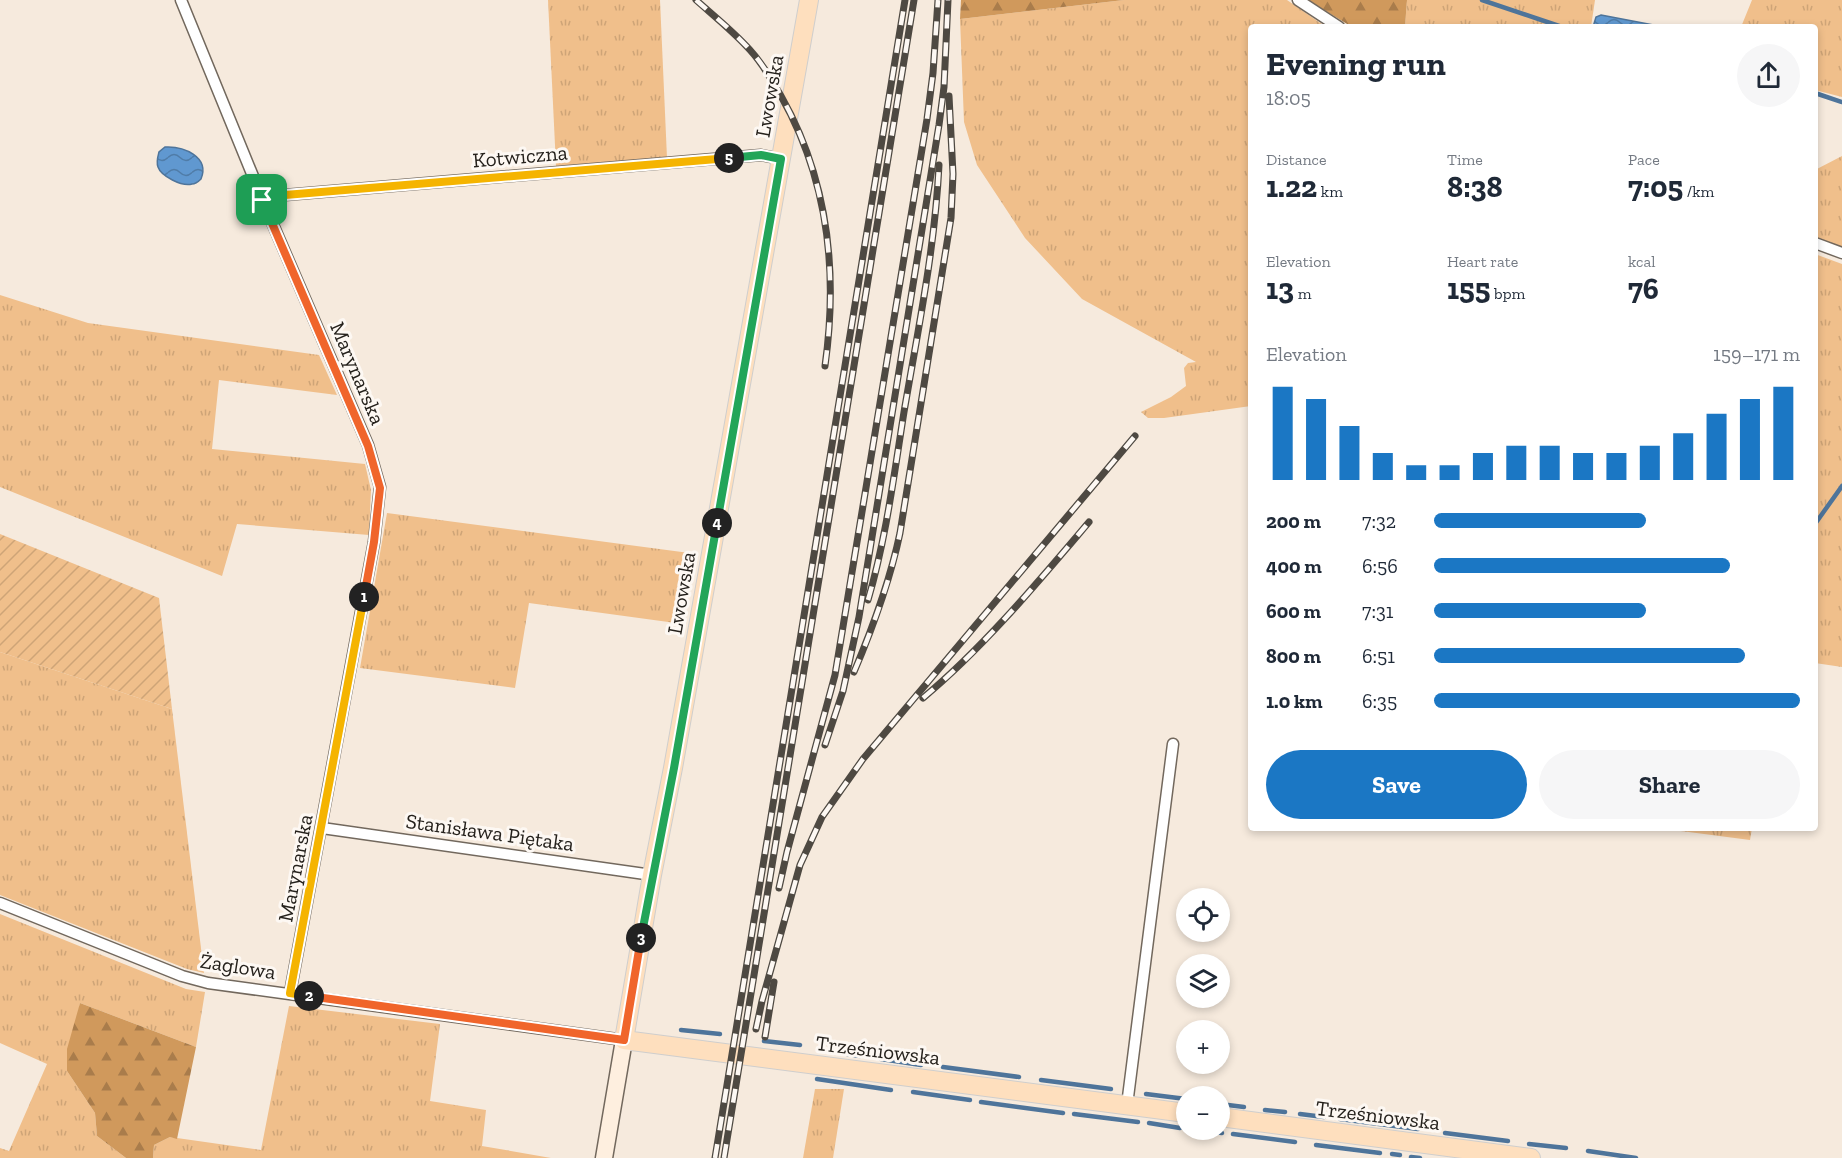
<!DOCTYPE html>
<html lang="en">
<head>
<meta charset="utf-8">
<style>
	:root { --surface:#fff; --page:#f6f6f7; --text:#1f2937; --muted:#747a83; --accent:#1b77c4 }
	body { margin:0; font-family:"Zilla Slab",serif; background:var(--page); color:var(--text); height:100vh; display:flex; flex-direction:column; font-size:22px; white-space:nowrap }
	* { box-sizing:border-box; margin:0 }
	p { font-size:20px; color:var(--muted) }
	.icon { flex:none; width:33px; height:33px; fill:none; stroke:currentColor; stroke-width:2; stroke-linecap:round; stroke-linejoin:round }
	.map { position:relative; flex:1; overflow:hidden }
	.sheet { position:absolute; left:1248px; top:24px; width:570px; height:807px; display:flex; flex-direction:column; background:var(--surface); border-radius:6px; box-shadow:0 3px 9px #0003 }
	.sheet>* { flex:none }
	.controls { position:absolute; left:1176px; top:888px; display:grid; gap:12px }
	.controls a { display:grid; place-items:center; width:54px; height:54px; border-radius:50%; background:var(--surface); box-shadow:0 3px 9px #0003; font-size:30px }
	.pin { position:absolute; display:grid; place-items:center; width:51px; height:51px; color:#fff; margin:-26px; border-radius:12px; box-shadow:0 3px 9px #0006 }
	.km { position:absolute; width:30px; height:30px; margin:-15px; border-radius:50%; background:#222; color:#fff; font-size:16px; line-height:30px; text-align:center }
	.round { display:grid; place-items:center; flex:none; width:63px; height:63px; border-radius:32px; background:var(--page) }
	.overview { display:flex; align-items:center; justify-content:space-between; height:102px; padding:0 18px }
	h1 { font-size:33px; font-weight:800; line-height:45px }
	.stats { display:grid; grid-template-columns:repeat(3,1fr); gap:9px; height:102px; padding:6px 18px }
	.stats div { display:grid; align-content:center }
	.stats b { font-size:30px; font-weight:800 }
	.stats small { font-size:16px; font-weight:400 }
	.stats p { font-size:16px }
	.chart { height:168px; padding:12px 18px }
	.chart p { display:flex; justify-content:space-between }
	.chart svg { width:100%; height:108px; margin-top:6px; stroke:var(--accent); stroke-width:6 }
	.cta { display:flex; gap:12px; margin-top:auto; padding:12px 18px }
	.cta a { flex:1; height:69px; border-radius:36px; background:var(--accent); color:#fff; font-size:24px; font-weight:800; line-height:69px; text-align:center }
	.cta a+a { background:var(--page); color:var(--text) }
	ul { padding:0 18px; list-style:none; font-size:20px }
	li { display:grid; grid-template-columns:96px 72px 1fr; align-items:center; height:45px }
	li i { height:15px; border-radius:8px; background:var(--accent) }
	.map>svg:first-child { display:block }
</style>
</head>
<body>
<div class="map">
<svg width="1842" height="1158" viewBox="0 0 1842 1158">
	<defs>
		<pattern id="grass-tufts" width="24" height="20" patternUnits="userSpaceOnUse" patternTransform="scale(1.5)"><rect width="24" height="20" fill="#f0bf8b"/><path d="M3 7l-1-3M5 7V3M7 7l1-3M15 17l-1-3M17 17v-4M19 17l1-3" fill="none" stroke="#cea477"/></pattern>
		<pattern id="forest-firs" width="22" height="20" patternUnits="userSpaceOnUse" patternTransform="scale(1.5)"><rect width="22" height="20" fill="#d0995c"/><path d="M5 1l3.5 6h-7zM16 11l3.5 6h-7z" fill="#a97c4b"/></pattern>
		<pattern id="garden-furrows" width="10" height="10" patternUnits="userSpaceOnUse" patternTransform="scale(1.5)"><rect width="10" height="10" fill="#f0bf8b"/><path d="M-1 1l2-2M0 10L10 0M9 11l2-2" fill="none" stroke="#cea477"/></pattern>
		<pattern id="water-waves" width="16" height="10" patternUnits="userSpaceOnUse" patternTransform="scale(1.5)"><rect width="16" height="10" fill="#6098d0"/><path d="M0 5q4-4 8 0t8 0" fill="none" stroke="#4f7ca8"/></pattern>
	</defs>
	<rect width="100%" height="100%" fill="#f6eadd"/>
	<g fill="url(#grass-tufts)">
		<polygon points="548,0 660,0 667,158 556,166"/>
		<polygon points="1124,0 1287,0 1326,27 1251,27 1251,406 1164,418 1148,418 1141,412 1171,397 1186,386 1184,368 1188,363 1196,362 1082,299 1025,238 977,165 964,122 960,19"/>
		<polygon points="1407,0 1595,0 1591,27 1405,27"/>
		<polygon points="1752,0 1842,0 1842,97 1815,90 1815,27 1741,27"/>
		<polygon points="1842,156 1842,249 1815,237 1815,170"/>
		<polygon points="1815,254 1842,264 1842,667 1815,663"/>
		<polygon points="0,295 88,323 319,355 337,395 219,380 212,449 365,464 371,490 369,535 237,524 222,576 0,487"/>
		<polygon points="387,513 697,554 683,624 529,603 515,688 360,668"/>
		<polygon points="0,652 172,709 204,973 187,969 0,895"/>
		<polygon points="1658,828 1752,828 1750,840"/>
		<polygon points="0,914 186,989 205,992 196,1047 80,1003 67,1071 95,1113 97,1136 126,1158 0,1158 0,1148 9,1151 47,1064 0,1043"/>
		<polygon points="289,1006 440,1024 430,1101 486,1110 482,1146 551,1158 153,1158 154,1145 170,1137 261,1150"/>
		<polygon points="815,1089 844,1089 833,1158 803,1158"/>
	</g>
	<g fill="url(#forest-firs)">
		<polygon points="961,0 1124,0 960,19"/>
		<polygon points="1308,0 1407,0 1405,27 1352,27"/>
		<polygon points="80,1003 196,1047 177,1139 170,1137 154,1145 153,1158 126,1158 97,1136 95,1113 67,1071 67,1049"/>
	</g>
	<polygon fill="url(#garden-furrows)" points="0,534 159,598 172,709 0,652"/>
	<g fill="url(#water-waves)" stroke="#4e749a" stroke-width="1.5">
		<polygon points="1601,15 1664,27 1593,27 1596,17"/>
		<path d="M165 147C184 146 210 157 201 179 199 181 195 184 192 184 182 187 161 176 158 167 156 162 158 156 159 152Z"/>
	</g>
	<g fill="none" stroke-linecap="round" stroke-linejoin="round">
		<g stroke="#4e749a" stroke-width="4.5">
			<polyline points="1482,0 1562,27"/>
			<polyline points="1815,93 1842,102"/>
			<polyline points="1815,524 1842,486"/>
			<polyline points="681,1030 720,1034"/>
			<polyline points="764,1041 800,1045"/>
			<polyline points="823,1050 860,1056"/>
			<polyline points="881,1059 921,1065"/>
			<polyline points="943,1067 1019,1077"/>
			<polyline points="817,1079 891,1090"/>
			<polyline points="1041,1080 1111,1089"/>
			<polyline points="913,1092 970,1100"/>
			<polyline points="1146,1094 1186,1099"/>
			<polyline points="981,1102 1063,1113"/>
			<polyline points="1220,1104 1244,1107"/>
			<polyline points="1265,1110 1285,1112"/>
			<polyline points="1074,1114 1138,1122"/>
			<polyline points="1300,1114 1324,1117"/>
			<polyline points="1340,1119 1418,1129"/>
			<polyline points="1149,1123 1180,1128"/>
			<polyline points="1195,1130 1222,1133"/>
			<polyline points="1445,1133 1508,1141"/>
			<polyline points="1233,1134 1295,1142"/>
			<polyline points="1529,1144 1566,1148"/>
			<polyline points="1316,1145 1380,1153"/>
			<polyline points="1588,1151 1636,1158"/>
			<polyline points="1392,1154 1400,1155"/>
			<polyline points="1411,1157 1420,1158"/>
		</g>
		<defs>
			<g id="street">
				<polyline points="181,0 268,213 368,445 380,487 374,542 290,993"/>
				<polyline points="1298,0 1339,27"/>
				<polyline points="263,200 273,196 761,155 781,159"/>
				<polyline points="1815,243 1842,253"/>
				<polyline points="322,828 652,875"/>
				<polyline points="0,903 182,976 208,983 624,1040"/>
				<polyline points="1127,1105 1173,744"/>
			</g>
			<polyline id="secondary" points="604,1158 624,1040"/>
			<g id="primary">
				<polyline points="809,0 673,768 652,875 624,1040 1186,1113"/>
				<polyline points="1220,1117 1531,1158"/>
			</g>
		</defs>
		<use href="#street" stroke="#72685d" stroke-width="13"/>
		<use href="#secondary" stroke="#72685d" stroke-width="19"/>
		<use href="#primary" stroke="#cfcecd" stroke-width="20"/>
		<use href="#street" stroke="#fff" stroke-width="10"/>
		<use href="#secondary" stroke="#feefdf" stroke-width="16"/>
		<use href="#primary" stroke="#fedfbe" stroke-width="18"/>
		<defs>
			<g id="rail">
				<path d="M696 0C714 16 734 32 750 50 762 63 772 80 781 96 828 179 838 273 825 366"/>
				<path d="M868 600C886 539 894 475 904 412 918 330 935 248 939 165"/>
				<path d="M854 672C873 627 890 581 900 533L951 218 953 174 949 96"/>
				<path d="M923 698C984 647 1038 582 1089 522"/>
				<polyline points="825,745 843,691 859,617 939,125 944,87 948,0"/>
				<polyline points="779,888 787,852 835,675 927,119 933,73 938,0"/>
				<polyline points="756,1029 762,1001 800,865 822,817 863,759 1135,436"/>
				<polyline points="765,1037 774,982"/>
				<polyline points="715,1158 905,0"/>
				<polyline points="724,1158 914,0"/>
			</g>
		</defs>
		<use href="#rail" stroke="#4e4942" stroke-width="7"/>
		<use href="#rail" stroke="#fdf8f3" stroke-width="4.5" stroke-dasharray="14" stroke-linecap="butt"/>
	</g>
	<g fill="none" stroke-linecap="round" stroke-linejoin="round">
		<defs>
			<polyline id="split-1" points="262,200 368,446 380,488 374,542 364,597"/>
			<polyline id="split-2" points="309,996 290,993 364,597"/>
			<polyline id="split-3" points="309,996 624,1040 641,938"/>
			<polyline id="split-4" points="641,938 674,768 717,523"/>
			<polyline id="split-5" points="717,523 781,159 761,155 729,158"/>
			<polyline id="split-6" points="262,200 273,196 729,158"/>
		</defs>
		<use href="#split-1" stroke="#fff" stroke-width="12"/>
		<use href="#split-2" stroke="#fff" stroke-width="12"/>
		<use href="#split-3" stroke="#fff" stroke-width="12"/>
		<use href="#split-4" stroke="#fff" stroke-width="12"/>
		<use href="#split-5" stroke="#fff" stroke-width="12"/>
		<use href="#split-6" stroke="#fff" stroke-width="12"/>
		<use href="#split-1" stroke="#f0652b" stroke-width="8"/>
		<use href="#split-2" stroke="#f5b400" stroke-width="8"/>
		<use href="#split-3" stroke="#f0652b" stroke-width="8"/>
		<use href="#split-4" stroke="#22a559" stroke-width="8"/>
		<use href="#split-5" stroke="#22a559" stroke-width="8"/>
		<use href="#split-6" stroke="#f5b400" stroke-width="8"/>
	</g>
	<g text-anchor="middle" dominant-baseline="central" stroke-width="6" stroke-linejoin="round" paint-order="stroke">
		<g font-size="21" fill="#25211c" stroke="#fdf8f3">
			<text transform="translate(769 96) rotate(-80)">Lwowska</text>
			<text transform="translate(520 156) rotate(-5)">Kotwiczna</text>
			<text transform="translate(358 373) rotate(67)">Marynarska</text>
			<text transform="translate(681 593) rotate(-80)">Lwowska</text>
			<text transform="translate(490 832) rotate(8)">Stanisława Piętaka</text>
			<text transform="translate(295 868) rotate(-79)">Marynarska</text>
			<text transform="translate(238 966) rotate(9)">Żaglowa</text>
			<text transform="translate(878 1050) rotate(7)">Trześniowska</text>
			<text transform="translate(1378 1115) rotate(7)">Trześniowska</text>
		</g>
	</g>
</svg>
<div class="controls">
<a><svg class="icon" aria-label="locate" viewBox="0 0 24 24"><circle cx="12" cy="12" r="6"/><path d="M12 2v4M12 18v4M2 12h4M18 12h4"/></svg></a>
<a><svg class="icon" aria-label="layers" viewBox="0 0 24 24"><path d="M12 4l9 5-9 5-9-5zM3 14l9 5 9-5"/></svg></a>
<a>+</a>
<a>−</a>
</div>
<div class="pin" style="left:262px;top:200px;background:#1e9e55"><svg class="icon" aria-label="arrive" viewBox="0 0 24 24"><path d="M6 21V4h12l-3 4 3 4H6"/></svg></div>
<b class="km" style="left:364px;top:597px">1</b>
<b class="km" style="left:309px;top:996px">2</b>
<b class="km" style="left:641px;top:938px">3</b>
<b class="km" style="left:717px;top:523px">4</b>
<b class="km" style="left:729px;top:158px">5</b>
<section class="sheet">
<div class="overview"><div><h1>Evening run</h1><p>18:05</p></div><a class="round"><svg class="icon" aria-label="share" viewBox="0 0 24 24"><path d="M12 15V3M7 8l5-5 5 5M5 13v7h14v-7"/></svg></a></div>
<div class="stats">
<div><p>Distance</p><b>1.22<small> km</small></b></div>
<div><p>Time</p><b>8:38</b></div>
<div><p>Pace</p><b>7:05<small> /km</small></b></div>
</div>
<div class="stats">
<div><p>Elevation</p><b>13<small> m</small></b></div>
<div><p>Heart rate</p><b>155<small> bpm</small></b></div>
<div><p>kcal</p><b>76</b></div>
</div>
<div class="chart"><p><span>Elevation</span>159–171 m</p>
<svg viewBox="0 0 160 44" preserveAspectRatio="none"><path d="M5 44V6M15 44V11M25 44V22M35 44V33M45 44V38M55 44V38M65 44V33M75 44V30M85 44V30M95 44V33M105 44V33M115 44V30M125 44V25M135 44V17M145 44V11M155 44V6"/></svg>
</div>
<ul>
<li><b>200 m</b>7:32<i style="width:58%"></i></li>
<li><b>400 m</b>6:56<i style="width:81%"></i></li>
<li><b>600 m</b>7:31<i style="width:58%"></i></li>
<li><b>800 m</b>6:51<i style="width:85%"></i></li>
<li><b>1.0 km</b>6:35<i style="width:100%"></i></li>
</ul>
<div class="cta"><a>Save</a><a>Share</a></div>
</section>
</div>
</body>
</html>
